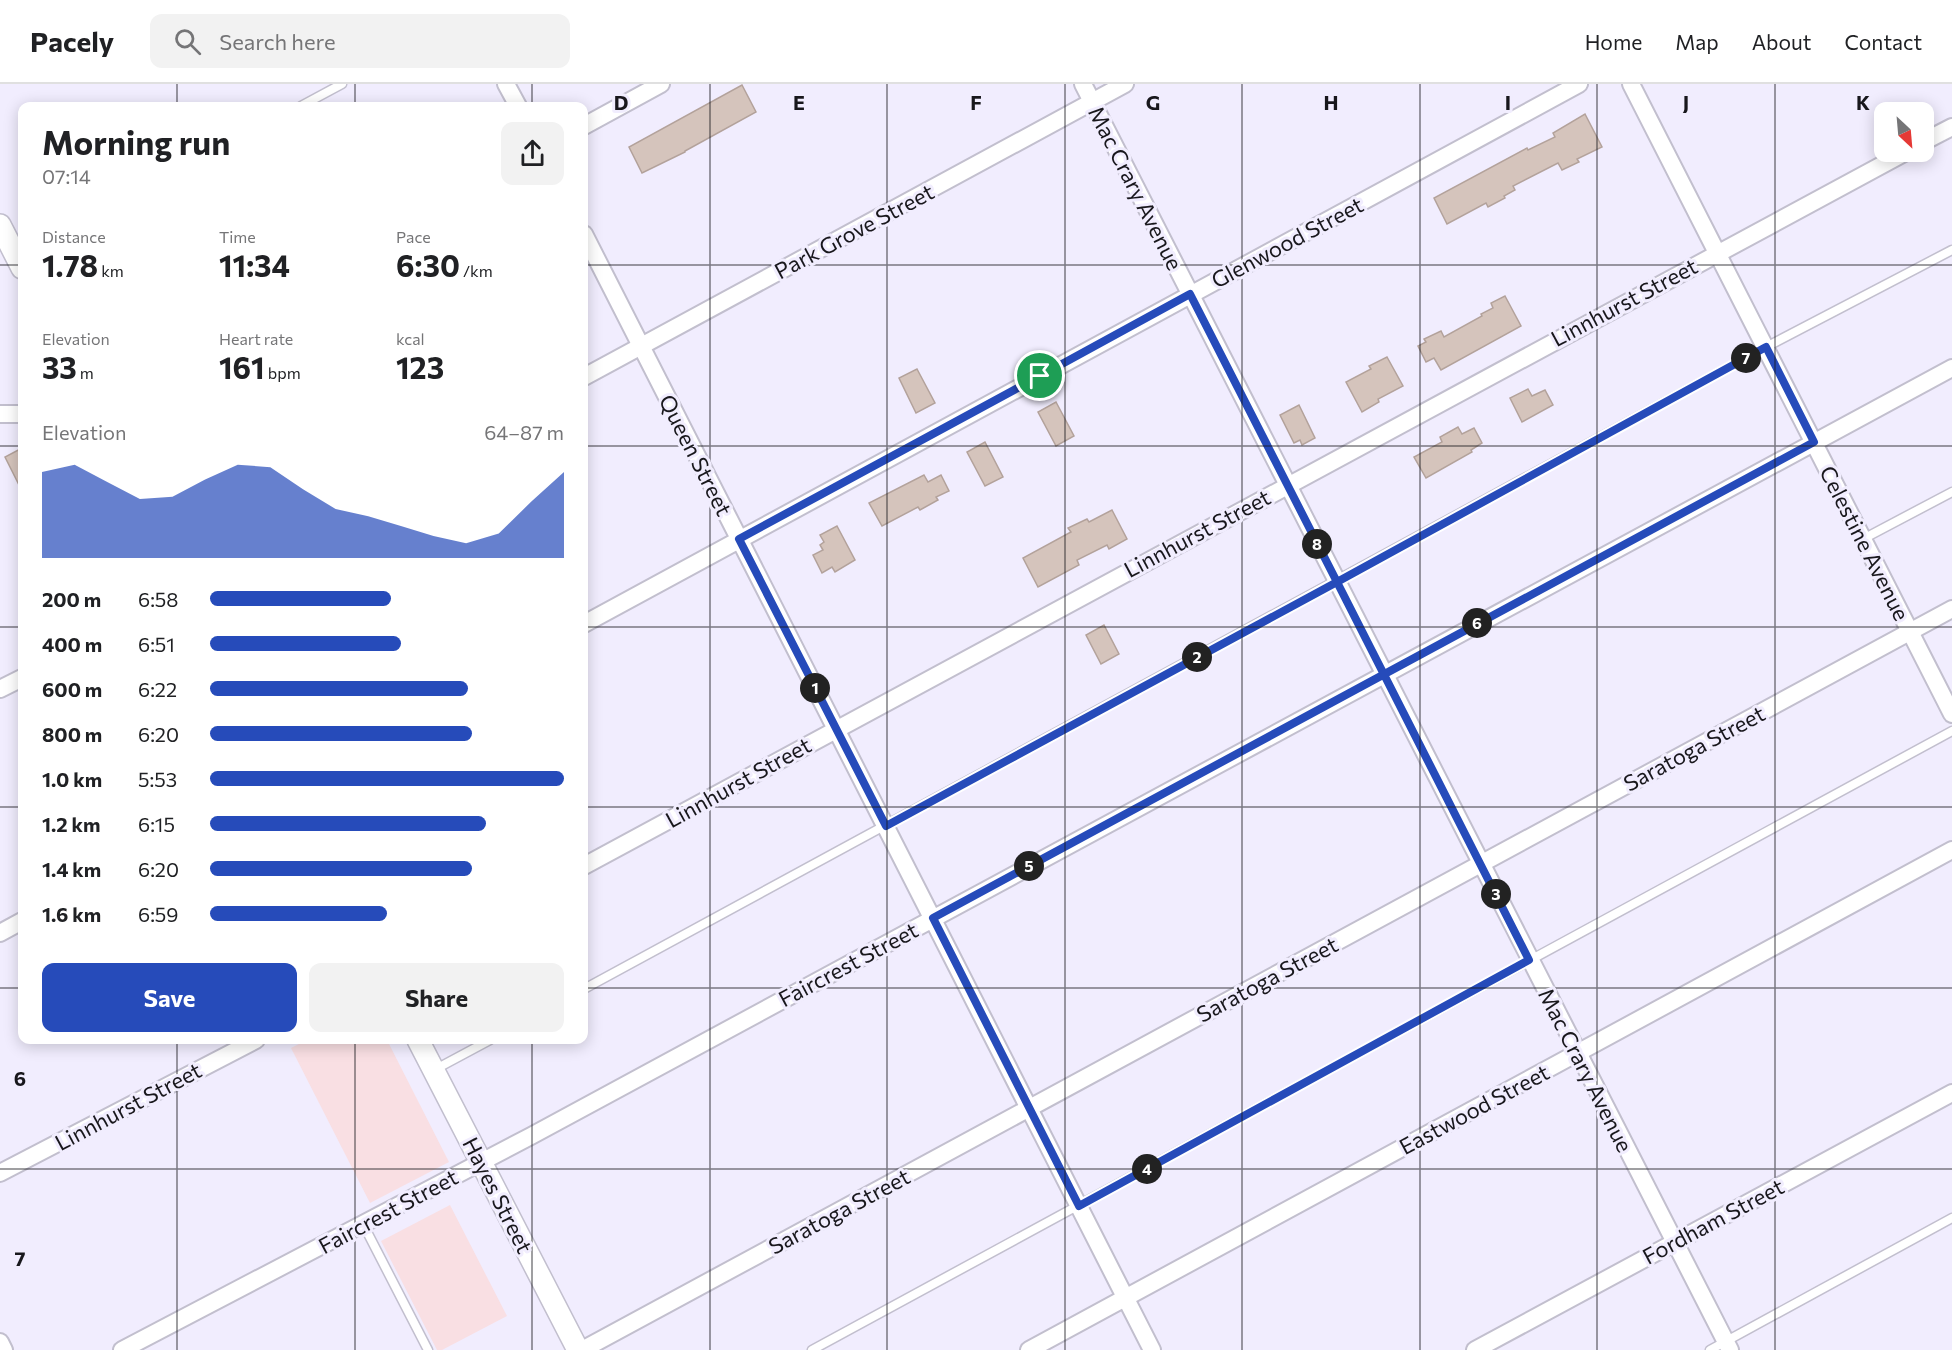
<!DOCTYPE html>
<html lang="en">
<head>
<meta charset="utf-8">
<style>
	:root { --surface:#fff; --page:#f2f2f2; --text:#202124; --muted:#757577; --line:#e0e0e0; --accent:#264bba }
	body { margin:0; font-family:Commissioner,sans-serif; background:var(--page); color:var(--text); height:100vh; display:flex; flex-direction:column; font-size:22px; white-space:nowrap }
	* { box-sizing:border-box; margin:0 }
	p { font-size:20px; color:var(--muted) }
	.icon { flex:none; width:33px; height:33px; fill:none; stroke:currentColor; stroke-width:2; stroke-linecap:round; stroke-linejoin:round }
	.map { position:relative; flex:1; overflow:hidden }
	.details { position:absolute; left:18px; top:18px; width:570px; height:942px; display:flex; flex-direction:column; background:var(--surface); border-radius:12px; box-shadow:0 3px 15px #0003 }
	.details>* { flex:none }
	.needle { width:39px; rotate:154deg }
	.buttons { position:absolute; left:1874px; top:18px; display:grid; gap:12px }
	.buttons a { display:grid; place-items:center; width:60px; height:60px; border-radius:12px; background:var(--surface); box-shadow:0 3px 15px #0003; font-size:30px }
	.pin { position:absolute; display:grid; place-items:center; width:51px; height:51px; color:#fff; margin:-26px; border:3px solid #fff; border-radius:50%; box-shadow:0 2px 6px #0007 }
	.km { position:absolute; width:30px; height:30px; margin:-15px; border-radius:50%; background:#222; color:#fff; font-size:16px; line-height:30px; text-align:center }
	.round { display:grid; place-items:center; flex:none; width:63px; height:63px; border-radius:12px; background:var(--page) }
	.summary { display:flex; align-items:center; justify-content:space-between; height:102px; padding:0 24px }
	h1 { font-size:33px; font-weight:700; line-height:45px }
	.metrics { display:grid; grid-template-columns:repeat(3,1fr); gap:9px; height:102px; padding:6px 24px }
	.metrics div { display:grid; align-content:center }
	.metrics b { font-size:30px; font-weight:700 }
	.metrics small { font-size:16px; font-weight:400 }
	.metrics p { font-size:16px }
	.chart { height:168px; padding:12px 24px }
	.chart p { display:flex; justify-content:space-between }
	.chart svg { width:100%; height:108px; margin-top:6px; fill:var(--accent); opacity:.7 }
	.cta { display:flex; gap:12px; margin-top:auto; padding:12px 24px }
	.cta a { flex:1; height:69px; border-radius:12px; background:var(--accent); color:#fff; font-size:24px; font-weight:700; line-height:69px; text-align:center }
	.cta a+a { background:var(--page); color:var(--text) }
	ul { padding:0 24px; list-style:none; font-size:20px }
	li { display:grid; grid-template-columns:96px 72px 1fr; align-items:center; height:45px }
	li i { height:15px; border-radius:8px; background:var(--accent) }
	header { display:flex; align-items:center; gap:36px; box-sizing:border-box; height:84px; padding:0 30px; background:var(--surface); border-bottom:2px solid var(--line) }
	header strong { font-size:28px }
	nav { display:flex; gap:33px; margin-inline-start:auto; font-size:21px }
	.search { width:420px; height:54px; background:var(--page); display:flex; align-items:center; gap:15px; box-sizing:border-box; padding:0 21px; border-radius:12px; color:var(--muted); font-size:22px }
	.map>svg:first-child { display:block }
</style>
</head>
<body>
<header>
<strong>Pacely</strong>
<div class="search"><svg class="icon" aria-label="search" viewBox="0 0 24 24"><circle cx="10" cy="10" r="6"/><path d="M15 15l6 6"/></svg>Search here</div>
<nav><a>Home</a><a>Map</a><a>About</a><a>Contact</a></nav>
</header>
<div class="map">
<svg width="1952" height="1266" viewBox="0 0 1952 1266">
	<rect width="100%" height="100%" fill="#f1edfe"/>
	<g fill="#f9dfe3">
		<polygon points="307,956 387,956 449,1078 370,1119 291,964"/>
		<polygon points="450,1121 507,1232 442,1266 437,1266 381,1157"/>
	</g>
	<g fill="#d5c4bc" stroke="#b3a29b" stroke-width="1.5">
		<polygon points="742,1 756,28 685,67 685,68 642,89 629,63"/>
		<polygon points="1585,30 1602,63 1577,75 1579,78 1562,86 1558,79 1513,102 1515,106 1504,112 1505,114 1488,123 1486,119 1447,140 1434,114 1527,64 1528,66 1555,53 1553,49"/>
		<polygon points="1505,212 1521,242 1441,286 1434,274 1426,278 1418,262 1426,258 1424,255 1441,247 1444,253 1482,232 1481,230 1493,224 1491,219"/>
		<polygon points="1387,273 1403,302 1378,315 1379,318 1362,328 1346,298 1371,285 1369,282"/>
		<polygon points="917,285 935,319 916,329 899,294"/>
		<polygon points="1528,305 1532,312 1545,306 1553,321 1522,338 1510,314"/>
		<polygon points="1056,318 1074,352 1056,362 1038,328"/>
		<polygon points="1299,321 1315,354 1302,361 1300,356 1294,359 1280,331"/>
		<polygon points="1458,343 1462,350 1474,344 1482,359 1471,366 1472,368 1426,394 1414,373 1442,358 1440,353"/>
		<polygon points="985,358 1003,393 985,402 967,368"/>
		<polygon points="22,364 22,407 5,373"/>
		<polygon points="924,391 928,398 941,391 949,407 936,413 938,416 920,426 918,423 882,442 869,419"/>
		<polygon points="1112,426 1127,455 1109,465 1107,461 1077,476 1079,481 1038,503 1023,474 1071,448 1068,444 1087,435 1089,438"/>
		<polygon points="837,442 855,476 835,488 832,483 822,489 813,471 823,466 820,461 824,458 820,451"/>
		<polygon points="1104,541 1119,570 1101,580 1086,551"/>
	</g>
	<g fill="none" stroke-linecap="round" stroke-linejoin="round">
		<defs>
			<g id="service">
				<polyline points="301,22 342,0"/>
				<polyline points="1863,455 1952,408"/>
				<polyline points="584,905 1766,263 1952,166"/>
				<polyline points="434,986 490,956"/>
				<polyline points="363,1140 428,1266"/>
				<polyline points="812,1266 1952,647"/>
				<polyline points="1710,1266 1952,1134"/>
			</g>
			<g id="minor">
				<polyline points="506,0 518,22"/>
				<polyline points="1083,0 1730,1266"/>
				<polyline points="1631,0 1952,630"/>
				<polyline points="584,42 661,0"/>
				<polyline points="1923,58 1952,43"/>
				<polyline points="584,150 1152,1266"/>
				<polyline points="584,293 1125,0"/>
				<polyline points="0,330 22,330"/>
				<polyline points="584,540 1579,0"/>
				<polyline points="0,605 22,594"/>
				<polyline points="584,782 1906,68"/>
				<polyline points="0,849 22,837"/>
				<polyline points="0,1089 256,956"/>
				<polyline points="0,1258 4,1266"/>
				<polyline points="122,1266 531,1052 1952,284"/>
				<polyline points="582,1266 1952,525"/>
				<polyline points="1029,1266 1952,766"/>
				<polyline points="1475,1266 1952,1009"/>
			</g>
			<g id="tertiary">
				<polyline points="0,141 22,184"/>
				<polyline points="418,956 578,1266"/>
			</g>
		</defs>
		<use href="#service" stroke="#c2bfce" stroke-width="11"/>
		<use href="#minor" stroke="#c2bfce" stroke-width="20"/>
		<use href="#tertiary" stroke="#c2bfce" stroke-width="24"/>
		<use href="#service" stroke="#fff" stroke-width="8"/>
		<use href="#minor" stroke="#fff" stroke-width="16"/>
		<use href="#tertiary" stroke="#fff" stroke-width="21"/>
	</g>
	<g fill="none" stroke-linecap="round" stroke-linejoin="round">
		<defs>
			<path id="route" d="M1040 292 739 455 886 742 1337 498C1401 624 1465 750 1529 876L1079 1122 933 834 1814 358 1766 263 1337 498 1190 210 1040 292"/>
		</defs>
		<use href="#route" stroke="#fff" stroke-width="12"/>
		<use href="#route" stroke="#264bba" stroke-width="8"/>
	</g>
	<path fill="none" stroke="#18171c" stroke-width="1.5" stroke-opacity="0.55" d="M177 0V22M355 0V22M532 0V22M710 0V1266M887 0V1266M1065 0V1266M1242 0V1266M1420 0V1266M1597 0V1266M1775 0V1266M0 181H22M584 181H1952M0 362H22M584 362H1952M0 543H22M584 543H1952M0 723H22M584 723H1952M0 904H22M584 904H1952M177 956V1266M355 956V1266M532 956V1266M0 1085H1952"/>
	<g text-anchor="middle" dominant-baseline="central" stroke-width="6" stroke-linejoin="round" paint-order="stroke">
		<g font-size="22" fill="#18171c" stroke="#f1edfe">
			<text transform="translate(1136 104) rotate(63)">Mac Crary Avenue</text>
			<text transform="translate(854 147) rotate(-28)">Park Grove Street</text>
			<text transform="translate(1287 158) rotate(-28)">Glenwood Street</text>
			<text transform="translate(1624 218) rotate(-28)">Linnhurst Street</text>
			<text transform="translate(696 371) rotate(63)">Queen Street</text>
			<text transform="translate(1197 449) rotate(-28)">Linnhurst Street</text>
			<text transform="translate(1865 459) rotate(63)">Celestine Avenue</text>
			<text transform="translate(1694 664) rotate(-28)">Saratoga Street</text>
			<text transform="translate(738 698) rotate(-29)">Linnhurst Street</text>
			<text transform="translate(848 880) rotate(-28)">Faircrest Street</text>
			<text transform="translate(1267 895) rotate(-28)">Saratoga Street</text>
			<text transform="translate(1586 986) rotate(63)">Mac Crary Avenue</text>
			<text transform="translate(128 1022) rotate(-28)">Linnhurst Street</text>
			<text transform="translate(1474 1025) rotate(-28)">Eastwood Street</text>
			<text transform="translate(498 1111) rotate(63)">Hayes Street</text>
			<text transform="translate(388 1127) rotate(-28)">Faircrest Street</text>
			<text transform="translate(839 1127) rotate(-28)">Saratoga Street</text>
			<text transform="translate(1713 1137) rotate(-28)">Fordham Street</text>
		</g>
	</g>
	<g font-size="20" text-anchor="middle" font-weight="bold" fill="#18171c" stroke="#f1edfe" stroke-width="6" stroke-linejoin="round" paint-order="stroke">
		<text x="621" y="26">D</text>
		<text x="799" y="26">E</text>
		<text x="976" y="26">F</text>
		<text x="1153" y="26">G</text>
		<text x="1331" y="26">H</text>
		<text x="1508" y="26">I</text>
		<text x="1686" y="26">J</text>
		<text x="1863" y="26">K</text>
		<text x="20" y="1002">6</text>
		<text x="20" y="1182">7</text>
	</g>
</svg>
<div class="buttons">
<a><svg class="needle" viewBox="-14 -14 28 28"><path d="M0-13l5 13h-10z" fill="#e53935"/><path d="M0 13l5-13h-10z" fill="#757577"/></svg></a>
</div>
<div class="pin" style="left:1040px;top:292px;background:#1e9e55"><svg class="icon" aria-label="arrive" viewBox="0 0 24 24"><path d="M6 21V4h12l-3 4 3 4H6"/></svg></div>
<b class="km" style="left:815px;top:604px">1</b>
<b class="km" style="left:1197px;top:573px">2</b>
<b class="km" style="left:1496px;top:810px">3</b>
<b class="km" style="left:1147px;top:1085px">4</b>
<b class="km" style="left:1029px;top:782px">5</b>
<b class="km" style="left:1477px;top:539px">6</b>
<b class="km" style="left:1746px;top:274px">7</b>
<b class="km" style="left:1317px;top:460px">8</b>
<section class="details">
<div class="summary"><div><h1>Morning run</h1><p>07:14</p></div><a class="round"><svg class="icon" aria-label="share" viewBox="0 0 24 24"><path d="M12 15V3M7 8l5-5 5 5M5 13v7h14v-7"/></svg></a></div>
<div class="metrics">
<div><p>Distance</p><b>1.78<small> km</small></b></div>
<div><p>Time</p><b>11:34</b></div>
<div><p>Pace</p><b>6:30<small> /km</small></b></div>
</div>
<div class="metrics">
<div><p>Elevation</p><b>33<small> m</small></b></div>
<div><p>Heart rate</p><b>161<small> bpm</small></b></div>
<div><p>kcal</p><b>123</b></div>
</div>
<div class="chart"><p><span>Elevation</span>64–87 m</p>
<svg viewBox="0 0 160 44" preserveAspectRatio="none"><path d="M0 44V9L10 6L20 13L30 20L40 19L50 12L60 6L70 7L80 16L90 24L100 27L110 31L120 35L130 38L140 34L150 21L160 9V44z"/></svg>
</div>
<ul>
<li><b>200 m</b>6:58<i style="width:51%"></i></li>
<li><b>400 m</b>6:51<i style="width:54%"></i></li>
<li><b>600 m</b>6:22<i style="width:73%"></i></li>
<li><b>800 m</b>6:20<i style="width:74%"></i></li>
<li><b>1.0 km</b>5:53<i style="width:100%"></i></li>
<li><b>1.2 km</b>6:15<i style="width:78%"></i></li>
<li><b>1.4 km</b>6:20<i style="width:74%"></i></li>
<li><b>1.6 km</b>6:59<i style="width:50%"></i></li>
</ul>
<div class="cta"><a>Save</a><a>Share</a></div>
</section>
</div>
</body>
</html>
